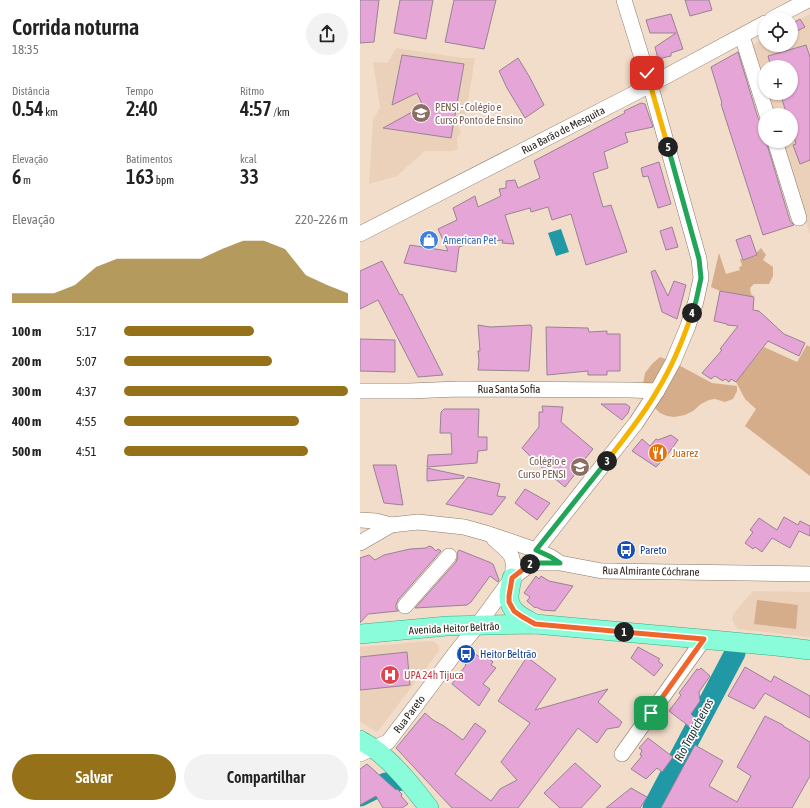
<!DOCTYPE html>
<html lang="pt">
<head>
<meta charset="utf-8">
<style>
	:root { --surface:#fff; --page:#f2f2f2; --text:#222; --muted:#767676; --accent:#95721a }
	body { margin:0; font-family:"Asap Condensed",sans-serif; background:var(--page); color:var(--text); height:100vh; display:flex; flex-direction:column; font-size:15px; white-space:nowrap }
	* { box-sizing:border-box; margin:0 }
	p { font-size:13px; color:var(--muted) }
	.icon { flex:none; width:22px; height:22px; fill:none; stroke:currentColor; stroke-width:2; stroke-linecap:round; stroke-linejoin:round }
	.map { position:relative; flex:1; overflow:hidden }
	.side { display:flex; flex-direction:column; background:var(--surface); width:360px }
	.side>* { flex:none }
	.fabs { position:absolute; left:398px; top:12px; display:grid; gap:8px }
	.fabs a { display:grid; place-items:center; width:40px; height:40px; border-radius:50%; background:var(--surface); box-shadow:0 1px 3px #0004; font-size:20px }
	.pin { position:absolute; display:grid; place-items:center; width:34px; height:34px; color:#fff; margin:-17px; border-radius:8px; box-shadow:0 2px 6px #0006 }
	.km { position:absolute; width:20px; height:20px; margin:-10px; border-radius:50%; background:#222; color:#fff; font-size:11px; line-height:20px; text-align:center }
	.round { display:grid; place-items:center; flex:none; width:42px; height:42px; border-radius:21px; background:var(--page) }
	.headline { display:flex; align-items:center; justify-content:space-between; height:68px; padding:0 12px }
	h1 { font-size:22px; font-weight:600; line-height:30px }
	.metrics { display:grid; grid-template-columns:repeat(3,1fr); gap:6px; height:68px; padding:4px 12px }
	.metrics div { display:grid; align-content:center }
	.metrics b { font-size:20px; font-weight:600 }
	.metrics small { font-size:11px; font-weight:400 }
	.metrics p { font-size:11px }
	.chart { height:112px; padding:8px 12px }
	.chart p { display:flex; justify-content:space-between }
	.chart svg { width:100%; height:72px; margin-top:4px; fill:var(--accent); opacity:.7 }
	.primary-button { display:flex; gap:8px; margin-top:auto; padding:8px 12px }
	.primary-button a { flex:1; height:46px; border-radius:24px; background:var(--accent); color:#fff; font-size:16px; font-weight:600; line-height:46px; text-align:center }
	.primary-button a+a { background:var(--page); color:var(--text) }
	ul { padding:0 12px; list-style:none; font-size:13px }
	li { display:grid; grid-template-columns:64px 48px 1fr; align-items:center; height:30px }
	li i { height:10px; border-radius:5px; background:var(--accent) }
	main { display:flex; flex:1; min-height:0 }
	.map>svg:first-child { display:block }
</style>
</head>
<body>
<main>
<section class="side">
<div class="headline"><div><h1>Corrida noturna</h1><p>18:35</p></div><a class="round"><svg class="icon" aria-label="share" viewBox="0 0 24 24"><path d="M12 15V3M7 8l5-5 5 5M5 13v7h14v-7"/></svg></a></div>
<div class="metrics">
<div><p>Distância</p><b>0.54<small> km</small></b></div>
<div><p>Tempo</p><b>2:40</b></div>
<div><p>Ritmo</p><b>4:57<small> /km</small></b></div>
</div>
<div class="metrics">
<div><p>Elevação</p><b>6<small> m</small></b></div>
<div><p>Batimentos</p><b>163<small> bpm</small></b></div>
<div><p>kcal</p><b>33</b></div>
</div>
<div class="chart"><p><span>Elevação</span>220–226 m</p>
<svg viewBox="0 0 160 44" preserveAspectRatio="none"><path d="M0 44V38L10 38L20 38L30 33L40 22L50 17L60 17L70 17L80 17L90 17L100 11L110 6L120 6L130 11L140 27L150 33L160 38V44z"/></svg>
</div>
<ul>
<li><b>100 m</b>5:17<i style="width:58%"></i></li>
<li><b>200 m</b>5:07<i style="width:66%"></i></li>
<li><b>300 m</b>4:37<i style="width:100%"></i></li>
<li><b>400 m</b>4:55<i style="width:78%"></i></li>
<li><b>500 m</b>4:51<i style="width:82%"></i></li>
</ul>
<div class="primary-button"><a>Salvar</a><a>Compartilhar</a></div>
</section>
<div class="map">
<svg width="450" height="808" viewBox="0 0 450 808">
	<rect width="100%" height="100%" fill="#f2ddcb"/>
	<g fill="#ecd1ba">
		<polygon points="450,14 450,235 421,141 431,141 431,115 413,115 406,93 431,93 431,67 405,67 405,90 391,46 405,38 405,45 431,45 431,24"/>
		<polygon points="36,48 103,58 115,58 105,120 98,126 101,133 97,138 98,149 93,151 65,151 37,176 9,184 13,119 20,108 13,62 28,63"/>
		<polygon points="393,591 450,592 450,637 378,629 374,624 372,619 374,613"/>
		<polygon points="69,641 73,641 77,644 79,647 79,651 18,731 17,732 0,722 0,647"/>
	</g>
	<g fill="#d5ad8a">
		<polygon points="401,248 406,255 403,260 413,267 413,276 409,284 394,284 390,288 391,294 394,297 360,291 351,287 359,253 366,274 380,270 379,267 382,266 380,259 382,259 383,260 396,256 396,253"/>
		<polygon points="447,345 450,347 450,476 385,426 396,409 385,399 376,382 404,347 437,362"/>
		<polygon points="300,357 313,362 352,383 377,386 377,391 373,399 365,402 355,399 349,400 341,404 333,411 325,415 314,417 307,416 300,413 289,402 283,384 285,373 292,364"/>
		<polygon points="397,600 438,605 436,629 394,624"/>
	</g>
	<polygon fill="#2198a5" points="201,229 209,252 196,256 188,233"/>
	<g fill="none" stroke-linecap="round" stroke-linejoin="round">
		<g stroke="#2198a5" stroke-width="21">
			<polyline points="0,796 26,783 42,780"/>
			<polyline points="293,808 375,653"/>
		</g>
	</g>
	<g fill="#e6a5d7" stroke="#988392">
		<polygon points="0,0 19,0 14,42 0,43"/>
		<polygon points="40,0 73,0 66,39 34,33"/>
		<polygon points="94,0 136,0 124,49 85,42"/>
		<polygon points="325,0 349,0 352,10 330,16"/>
		<polygon points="311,14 323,49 311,53 311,56 298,59 295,47 316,33 290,33 286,20"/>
		<polygon points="440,19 445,27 431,34 431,24"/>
		<polygon points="446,45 450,57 450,160 440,164 433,145 436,144 431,127 431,115 427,115 420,93 431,93 431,67 411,67 408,56"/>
		<polygon points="378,52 398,118 401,122 405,124 405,141 406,141 430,221 434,225 403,235 361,104 362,103 351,67"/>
		<polygon points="42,55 104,64 91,138 23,128 63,106 57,93 32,105"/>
		<polygon points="158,58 169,76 184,105 165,118 147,88 139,71"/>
		<polygon points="281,103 285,104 293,127 265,133 268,142 244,152 248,168 233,173 243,207 251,205 267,252 226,265 211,214 192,220 188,207 171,212 170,208 145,215 154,244 142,243 143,240 107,244 99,247 96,272 44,263 50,245 88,251 78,229 97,220 93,208 115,196 118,207 141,196 139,189 146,188 146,181 155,180 158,188 180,178 174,161 265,113 264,111"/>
		<polygon points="299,162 311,204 298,208 288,176 283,177 281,168"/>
		<polygon points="312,227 318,247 306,250 300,231"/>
		<polygon points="390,235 397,255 383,260 376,240"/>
		<polygon points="22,261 40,295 42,294 83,375 58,377 18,300 0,309 0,271"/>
		<polygon points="295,270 308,296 314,281 326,285 317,319 302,312 291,272"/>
		<polygon points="360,291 394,297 393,310 399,311 424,334 445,343 439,356 408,341 376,382 371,379 369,382 365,379 363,381 355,376 351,379 342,373 362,350 360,349 378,326 367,325 367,324 354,321"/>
		<polygon points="118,325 130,327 171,325 171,327 172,327 169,371 118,370 119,361 118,351 120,351"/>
		<polygon points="186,327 228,328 229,332 247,331 247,334 260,334 260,371 247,371 247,375 228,375 228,371 187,375"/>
		<polygon points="0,339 35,340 35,372 0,371"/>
		<polygon points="241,404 266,404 270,407 268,413 262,420"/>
		<polygon points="182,406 203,407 201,422 233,449 221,464 222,465 205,487 183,469 162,448 179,427 179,412 183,412"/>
		<polygon points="84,409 119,409 118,437 127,437 127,450 118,451 117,463 67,467 68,455 92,454 91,433 80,433 81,412"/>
		<polygon points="311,435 318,440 305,458 296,467 272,451 282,439 290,446 296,439 298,440"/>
		<polygon points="13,465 36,465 43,505 24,503"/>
		<polygon points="67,468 104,476 104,478 67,481"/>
		<polygon points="108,477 140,484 137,496 146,497 132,515 86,504"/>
		<polygon points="165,489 190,503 177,520 155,503"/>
		<polygon points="424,517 438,525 440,521 450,526 450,536 439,531 430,548 412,538 402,552 395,547 393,549 385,543 393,532 390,530 399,518 417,530"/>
		<polygon points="69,546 72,547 76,551 78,549 81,551 38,600 36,605 36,608 38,611 8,614 0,623 0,558 9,555 15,560 24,555 50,549 66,548"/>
		<polygon points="99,550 129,562 133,564 139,580 138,582 130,576 111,602 107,605 55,608 96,562 98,557 97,553"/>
		<polygon points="176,576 179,579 181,576 189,581 213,586 195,611 182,610 176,607 175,608 167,601 170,597 164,593"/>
		<polygon points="278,647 300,659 298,661 303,665 294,676 271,658"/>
		<polygon points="47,652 50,685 0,690 0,657"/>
		<polygon points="114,653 121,658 124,654 133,662 131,665 136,668 123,684 130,689 119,706 92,684 106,665 105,664"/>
		<polygon points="167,657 196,679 175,710 248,689 238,702 262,722 259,727 247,729 237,743 218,728 158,808 92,808 36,748 65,713 73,720 84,726 103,740 115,723 126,731 95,774 131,801 140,789 157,780 141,762 170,723 138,701"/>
		<polygon points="385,667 411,682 414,676 450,696 450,718 405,693 394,709 368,696"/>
		<polygon points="341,668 350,676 339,692 340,701 331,714 336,719 330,727 309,711 321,695 319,693 337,669 339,670"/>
		<polygon points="405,716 423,725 423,726 450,742 450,776 432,808 301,808 335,745 363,761 349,786 377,802 391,776 377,767"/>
		<polygon points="288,738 313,757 302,772 297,768 286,779 271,769 282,756 280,755 282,750 279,748"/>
		<polygon points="215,763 241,786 221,808 200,808 184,793"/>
		<polygon points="7,764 36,790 37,789 42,794 41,796 48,804 42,808 23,808 16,796 0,805 0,769"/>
		<polygon points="271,788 287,797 280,808 246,808"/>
	</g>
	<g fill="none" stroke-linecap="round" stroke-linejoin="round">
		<defs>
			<g id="minor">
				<polyline points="412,19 448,0"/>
				<polyline points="382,36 407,115"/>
				<polyline points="415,141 439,218"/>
				<polyline points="0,234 275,93 405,23"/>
				<polyline points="0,391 49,391 99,389 270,390 297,391"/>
				<polyline points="0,520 16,521 31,525"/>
				<path d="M134 539C150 554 156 553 152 578"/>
				<polyline points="0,543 31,525 58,522 104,527 129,534 176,550 191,557 200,563 242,571 450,574"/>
				<polyline points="176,550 276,423 297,391 313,362 328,326 336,301 341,278 339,259 290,84 264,0"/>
				<polyline points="45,606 89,556"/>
				<polyline points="0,754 28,742 54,708 96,652 117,626 152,578 172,563 197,563"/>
				<polyline points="262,754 344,639"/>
			</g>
			<g id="major">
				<path d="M152 578C151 584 149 591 149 597 149 612 164 618 175 624"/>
				<polyline points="0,634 87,626 175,624 352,640 416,646 450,650"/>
				<path d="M0 740C4 743 9 745 13 748 35 764 53 787 69 808"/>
			</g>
		</defs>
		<use href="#minor" stroke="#8c7968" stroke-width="16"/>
		<use href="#major" stroke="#35ad85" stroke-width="20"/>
		<use href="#minor" stroke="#fff" stroke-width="15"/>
		<use href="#major" stroke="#8bfcd9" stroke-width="19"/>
	</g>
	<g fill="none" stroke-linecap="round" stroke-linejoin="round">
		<defs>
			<polyline id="split-1" points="264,632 344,639 291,713"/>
			<polyline id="split-2" points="170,564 152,578 149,596 149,602 154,611 161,616 175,624 264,632"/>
			<polyline id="split-3" points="170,564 172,563 200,563 191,557 176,550 247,461"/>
			<path id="split-4" d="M247 461C264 438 283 416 297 391 312 367 323 340 332 313"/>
			<polyline id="split-5" points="308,147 339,259 341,278 336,301 332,313"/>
			<polyline id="split-6" points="287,73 308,147"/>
		</defs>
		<use href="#split-1" stroke="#fff" stroke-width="8"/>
		<use href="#split-2" stroke="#fff" stroke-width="8"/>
		<use href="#split-3" stroke="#fff" stroke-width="8"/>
		<use href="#split-4" stroke="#fff" stroke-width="8"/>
		<use href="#split-5" stroke="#fff" stroke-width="8"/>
		<use href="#split-6" stroke="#fff" stroke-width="8"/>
		<use href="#split-1" stroke="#f0652b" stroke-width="5"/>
		<use href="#split-2" stroke="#f0652b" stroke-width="5"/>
		<use href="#split-3" stroke="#22a559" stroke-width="5"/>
		<use href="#split-4" stroke="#f5b400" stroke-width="5"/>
		<use href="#split-5" stroke="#22a559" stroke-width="5"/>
		<use href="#split-6" stroke="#f5b400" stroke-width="5"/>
	</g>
	<defs>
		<symbol id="school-disc" viewBox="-11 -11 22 22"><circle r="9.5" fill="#8d6e63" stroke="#fff"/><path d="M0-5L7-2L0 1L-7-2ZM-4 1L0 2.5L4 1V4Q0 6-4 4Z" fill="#fff"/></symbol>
		<symbol id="shop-disc" viewBox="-11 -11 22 22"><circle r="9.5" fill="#3f7fe0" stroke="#fff"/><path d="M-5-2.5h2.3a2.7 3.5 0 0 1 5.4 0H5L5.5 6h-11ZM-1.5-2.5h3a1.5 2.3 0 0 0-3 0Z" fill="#fff"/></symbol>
		<symbol id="restaurant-disc" viewBox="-11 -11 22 22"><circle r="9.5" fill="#e8710a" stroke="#fff"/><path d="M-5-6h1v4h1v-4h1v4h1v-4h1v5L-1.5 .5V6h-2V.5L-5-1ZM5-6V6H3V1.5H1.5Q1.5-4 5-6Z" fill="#fff"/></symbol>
		<symbol id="bus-disc" viewBox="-11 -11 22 22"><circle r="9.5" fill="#1a4fb4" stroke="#fff"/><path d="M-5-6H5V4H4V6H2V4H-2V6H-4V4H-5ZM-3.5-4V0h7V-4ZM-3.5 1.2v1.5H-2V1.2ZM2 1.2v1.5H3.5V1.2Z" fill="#fff"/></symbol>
		<symbol id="hospital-disc" viewBox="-11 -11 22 22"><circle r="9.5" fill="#e0444e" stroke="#fff"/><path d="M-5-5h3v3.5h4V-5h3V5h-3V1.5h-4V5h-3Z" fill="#fff"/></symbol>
	</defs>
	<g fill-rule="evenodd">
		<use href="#school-disc" x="50" y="102" width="22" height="22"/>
		<use href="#shop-disc" x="58" y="229" width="22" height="22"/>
		<use href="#restaurant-disc" x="287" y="442" width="22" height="22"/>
		<use href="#school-disc" x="209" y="456" width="22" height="22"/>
		<use href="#bus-disc" x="255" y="539" width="22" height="22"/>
		<use href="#bus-disc" x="95" y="643" width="22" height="22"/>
		<use href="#hospital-disc" x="19" y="664" width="22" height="22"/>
	</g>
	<g text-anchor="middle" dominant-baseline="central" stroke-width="3.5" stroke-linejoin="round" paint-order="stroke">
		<g font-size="11" fill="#785e54" stroke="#fff" text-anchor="start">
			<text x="75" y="107">PENSI - Colégio e<tspan x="75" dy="13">Curso Ponto de Ensino</tspan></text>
			<text x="206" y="461" text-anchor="end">Colégio e<tspan x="206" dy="13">Curso PENSI</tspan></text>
		</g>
		<g font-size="11" fill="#261e18" stroke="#fff">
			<text transform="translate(203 130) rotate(-27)">Rua Barão de Mesquita</text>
			<text x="149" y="389">Rua Santa Sofia</text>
			<text transform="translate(291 571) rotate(1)">Rua Almirante Cóchrane</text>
			<text transform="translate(94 628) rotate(-3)">Avenida Heitor Beltrão</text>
			<text transform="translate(49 714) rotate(-53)">Rua Pareto</text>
		</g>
		<g font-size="11" fill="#366cbe" stroke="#fff" text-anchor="start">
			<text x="83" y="240">American Pet</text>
		</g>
		<g font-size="11" fill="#c56008" stroke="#fff" text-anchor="start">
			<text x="312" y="453">Juarez</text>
		</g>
		<g font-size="11" fill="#164399" stroke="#fff" text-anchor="start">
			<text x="280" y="550">Pareto</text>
			<text x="120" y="654">Heitor Beltrão</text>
		</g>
		<g font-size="11" fill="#be3a42" stroke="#fff" text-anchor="start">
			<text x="44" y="675">UPA 24h Tijuca</text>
		</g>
		<g font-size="12" font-style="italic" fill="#1a2d30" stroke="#fff">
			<text transform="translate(334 730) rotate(-62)">Rio Trapicheiros</text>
		</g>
	</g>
</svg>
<div class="fabs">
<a><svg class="icon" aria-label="locate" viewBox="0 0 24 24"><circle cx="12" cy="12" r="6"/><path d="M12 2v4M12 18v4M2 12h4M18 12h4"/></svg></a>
<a>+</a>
<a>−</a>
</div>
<div class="pin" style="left:291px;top:713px;background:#1e9e55"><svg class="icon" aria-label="arrive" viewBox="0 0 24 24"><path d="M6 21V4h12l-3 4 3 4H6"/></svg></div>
<div class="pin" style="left:287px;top:73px;background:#d93025"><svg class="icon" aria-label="check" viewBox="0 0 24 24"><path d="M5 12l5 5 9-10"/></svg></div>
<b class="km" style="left:264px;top:632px">1</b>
<b class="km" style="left:170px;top:564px">2</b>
<b class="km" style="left:247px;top:461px">3</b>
<b class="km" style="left:332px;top:313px">4</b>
<b class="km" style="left:308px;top:147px">5</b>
</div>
</main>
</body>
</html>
